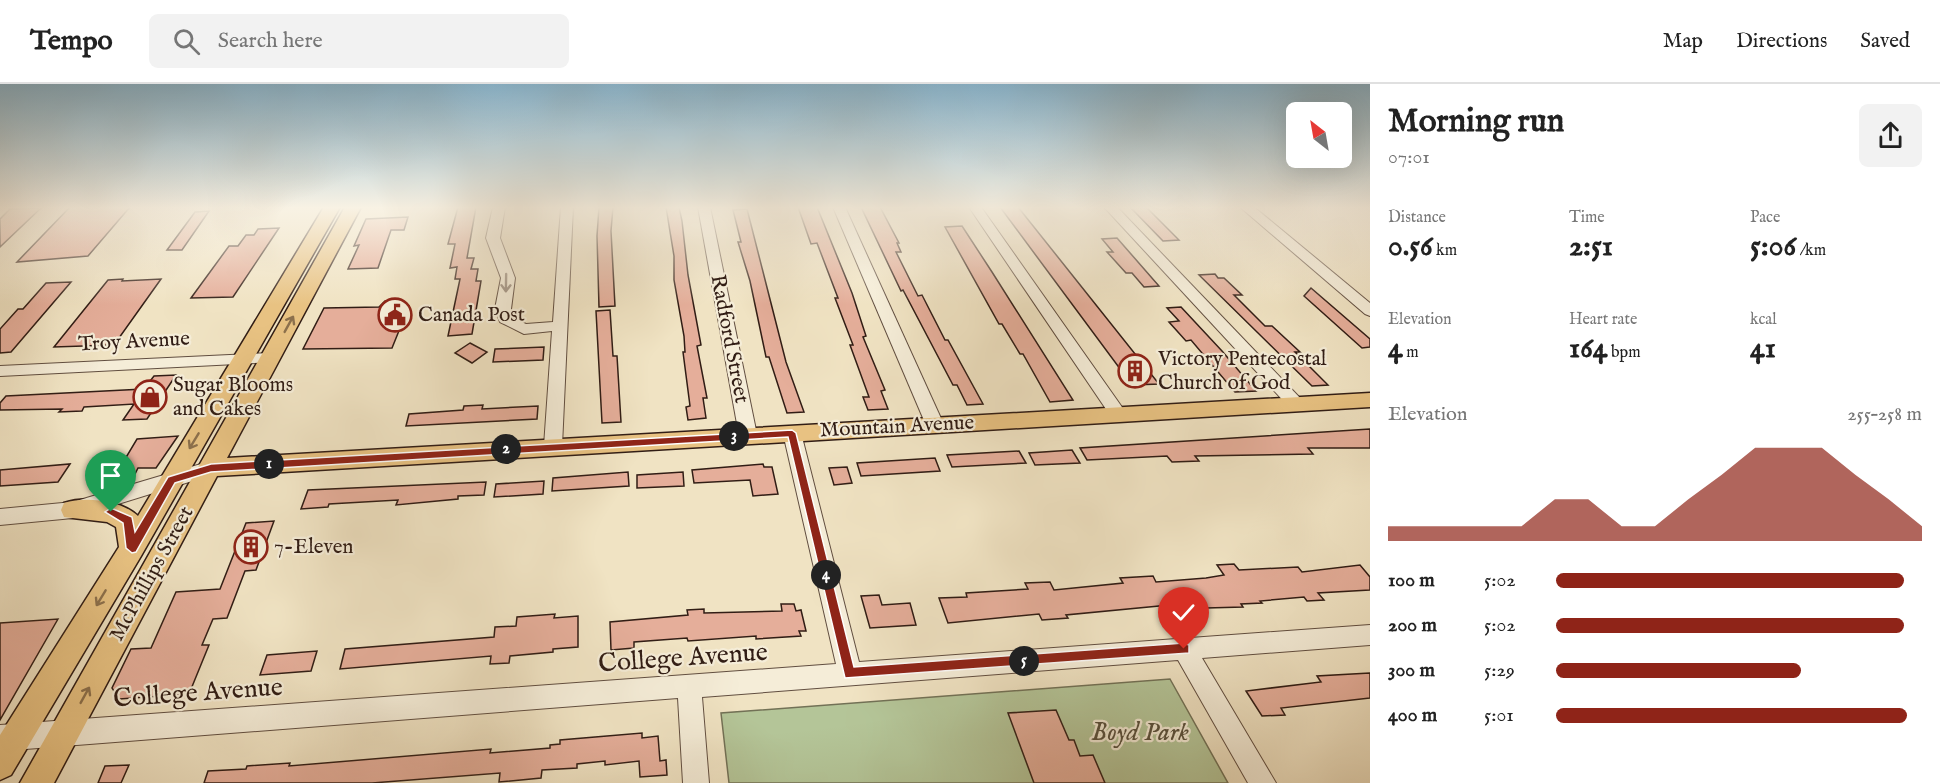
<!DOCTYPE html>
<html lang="en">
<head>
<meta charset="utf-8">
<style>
	:root { --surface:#fff; --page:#f2f2f2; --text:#222; --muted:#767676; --line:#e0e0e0; --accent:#8f2418 }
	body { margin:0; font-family:"IM FELL English",serif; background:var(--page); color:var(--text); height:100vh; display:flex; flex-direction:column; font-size:22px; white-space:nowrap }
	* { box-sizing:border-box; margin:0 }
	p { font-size:20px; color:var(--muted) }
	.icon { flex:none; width:33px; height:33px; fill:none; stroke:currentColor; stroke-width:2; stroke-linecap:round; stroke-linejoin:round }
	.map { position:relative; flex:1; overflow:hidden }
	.drawer { display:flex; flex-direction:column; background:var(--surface); width:570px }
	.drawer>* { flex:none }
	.needle { width:39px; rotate:329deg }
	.tools { position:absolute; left:1286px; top:18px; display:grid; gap:12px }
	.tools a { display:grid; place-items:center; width:66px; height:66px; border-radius:9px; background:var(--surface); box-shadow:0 6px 24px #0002; font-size:30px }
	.pin { position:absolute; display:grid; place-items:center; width:51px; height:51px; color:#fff; margin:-62px -26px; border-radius:50% 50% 50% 0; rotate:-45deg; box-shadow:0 0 6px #0007 }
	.pin .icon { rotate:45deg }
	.km { position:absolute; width:30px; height:30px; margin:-15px; border-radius:50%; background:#222; color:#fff; font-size:16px; line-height:30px; text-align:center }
	.round { display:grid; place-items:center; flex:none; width:63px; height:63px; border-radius:9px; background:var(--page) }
	.head { display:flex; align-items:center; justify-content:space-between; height:102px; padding:0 18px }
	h1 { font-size:33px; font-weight:700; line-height:45px }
	.figures { display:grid; grid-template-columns:repeat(3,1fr); gap:9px; height:102px; padding:6px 18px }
	.figures div { display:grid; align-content:center }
	.figures b { font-size:30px; font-weight:700 }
	.figures small { font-size:16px; font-weight:400 }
	.figures p { font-size:16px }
	.chart { height:168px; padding:12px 18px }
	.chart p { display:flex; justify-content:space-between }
	.chart svg { width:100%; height:108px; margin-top:6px; fill:var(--accent); opacity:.7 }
	ul { padding:0 18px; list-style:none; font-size:20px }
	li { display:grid; grid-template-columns:96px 72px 1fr; align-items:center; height:45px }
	li i { height:15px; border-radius:8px; background:var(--accent) }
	header { display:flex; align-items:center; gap:36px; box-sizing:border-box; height:84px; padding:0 30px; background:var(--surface); border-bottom:2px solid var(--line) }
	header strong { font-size:28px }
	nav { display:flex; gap:33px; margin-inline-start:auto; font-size:21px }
	.search { width:420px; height:54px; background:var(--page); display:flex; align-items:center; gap:15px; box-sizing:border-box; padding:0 21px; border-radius:9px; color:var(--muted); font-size:22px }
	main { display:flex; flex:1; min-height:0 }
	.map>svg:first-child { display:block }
</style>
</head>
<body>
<header>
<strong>Tempo</strong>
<div class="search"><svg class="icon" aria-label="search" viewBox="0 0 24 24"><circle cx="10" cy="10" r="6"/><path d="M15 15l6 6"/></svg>Search here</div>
<nav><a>Map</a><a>Directions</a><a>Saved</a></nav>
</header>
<main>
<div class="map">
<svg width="1370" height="699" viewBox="0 0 1370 699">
	<rect width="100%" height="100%" fill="#f0e3c3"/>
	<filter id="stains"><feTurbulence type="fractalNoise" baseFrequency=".00333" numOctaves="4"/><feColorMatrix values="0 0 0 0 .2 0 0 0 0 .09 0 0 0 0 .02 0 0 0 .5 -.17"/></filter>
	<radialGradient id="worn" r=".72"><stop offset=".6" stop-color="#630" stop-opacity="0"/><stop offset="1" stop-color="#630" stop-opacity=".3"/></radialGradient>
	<polygon fill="#b4c598" stroke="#727156" stroke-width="1.5" points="1170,595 1228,699 729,699 721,629"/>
	<g fill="#e5ae9a" stroke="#311d15" stroke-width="1.5">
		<polygon points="70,123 130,123 88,172 17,178"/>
		<polygon points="458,123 476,123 467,174 474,174 471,185 478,185 476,197 481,197 472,250 448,252 460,195 455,195 457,183 450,184 455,160 448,160"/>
		<polygon points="599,123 613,123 611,147 615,222 599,223 597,152"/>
		<polygon points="666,123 679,123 682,137 688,191 701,261 697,262 707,314 703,314 706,334 688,336 686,323 690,322 683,268 685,268 684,252 674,196 674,172"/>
		<polygon points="798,123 817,123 852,209 866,252 863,253 885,306 881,307 888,325 868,326 863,313 869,313 850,261 853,261 835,214 838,214 817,159 811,160"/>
		<polygon points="861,123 880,123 899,159 897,159 901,168 896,168 918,212 922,211 945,256 948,256 983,320 967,321 957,301 953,301 903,206 901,207"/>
		<polygon points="1000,123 1018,123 1159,300 1132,301"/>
		<polygon points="1130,123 1146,123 1179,156 1163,157"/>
		<polygon points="41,124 0,163 0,135 10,125"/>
		<polygon points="747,125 786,278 804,328 787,329 769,273 766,273 750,197 738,158 741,158 733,126"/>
		<polygon points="209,127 182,166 167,166 195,128"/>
		<polygon points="408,133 404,146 391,146 378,184 348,185 359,161 354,162 366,135"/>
		<polygon points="962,142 992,188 1073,316 1050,318 1023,270 1020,270 1002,240 999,240 945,143"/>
		<polygon points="279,144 233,213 191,214 229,162 238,162 246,151 254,151 258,145"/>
		<polygon points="1117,154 1159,202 1144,203 1132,189 1126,189 1107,168 1113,168 1102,155"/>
		<polygon points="1215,190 1218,194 1224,194 1242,211 1234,211 1265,242 1272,242 1300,268 1295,268 1328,301 1312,302 1199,191"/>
		<polygon points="123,195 122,197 161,195 114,261 54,263 108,196"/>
		<polygon points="71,198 11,268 0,269 0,245 18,225 23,225 46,199"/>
		<polygon points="1311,204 1370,255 1370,263 1362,264 1304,212"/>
		<polygon points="385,217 403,217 409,222 392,264 303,265 324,224 379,223"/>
		<polygon points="1181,223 1222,267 1256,307 1235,308 1191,256 1186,257 1169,238 1179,237 1167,224"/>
		<polygon points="610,226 613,272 617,272 621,338 602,339 596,227"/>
		<polygon points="470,259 487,268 472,279 455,269"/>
		<polygon points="544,263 543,276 493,278 495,265"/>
		<polygon points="176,291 147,335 123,336 134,320 84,323 82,327 59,328 62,325 0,326 0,319 6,312 144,305 154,292"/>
		<polygon points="483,321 482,325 538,322 537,335 406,342 409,330 463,326 464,322"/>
		<polygon points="1370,345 1370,364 1308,364 1313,370 1195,372 1199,377 1172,378 1167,372 1087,376 1080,364"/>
		<polygon points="178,352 156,384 138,384 135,390 120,390 126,379 122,380 137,355"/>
		<polygon points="1072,366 1080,379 1035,381 1029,369"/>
		<polygon points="1019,367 1026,379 952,383 947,371"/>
		<polygon points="935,374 940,387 861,392 857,379"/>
		<polygon points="70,380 58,398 0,402 0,386"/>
		<polygon points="763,380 764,383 772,383 778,410 753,412 750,396 694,399 692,386"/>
		<polygon points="847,383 852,399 834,401 829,384"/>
		<polygon points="628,388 629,402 552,407 553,394"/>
		<polygon points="683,388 684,402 637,404 637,391"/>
		<polygon points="544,397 543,410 494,413 496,400"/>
		<polygon points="486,398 484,411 458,412 458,415 396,421 398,416 329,420 328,423 301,425 308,406"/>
		<polygon points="274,437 256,486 245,487 227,534 213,535 202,561 209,561 189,610 119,615 112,604 131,565 151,564 176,508 220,505 246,439"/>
		<polygon points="1234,480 1239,486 1298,483 1302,488 1360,481 1370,493 1370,506 1318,509 1324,516 1307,517 1304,513 1260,517 1262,519 1241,520 1243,523 1206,524 1203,519 1180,520 1066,531 1068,534 1042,536 1039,530 948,539 939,514 967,513 966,509 1028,505 1025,499 1050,498 1054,506 1123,499 1120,494 1153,492 1156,498 1206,494 1224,491 1217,481"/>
		<polygon points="879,511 882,521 910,519 916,541 870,544 861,512"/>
		<polygon points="781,520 794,520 796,527 801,526 806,547 799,547 801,552 756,555 756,552 688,557 687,554 634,558 634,564 611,566 610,538 688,531 687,526 704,525 704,529 782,527"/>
		<polygon points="555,530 554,534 578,532 578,563 553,565 553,568 510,572 509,579 490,580 491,572 340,585 345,565 494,553 495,543 516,542 517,533"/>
		<polygon points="58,535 0,636 0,539"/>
		<polygon points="317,567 311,587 260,591 267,571"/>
		<polygon points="1370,589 1370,614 1281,624 1285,631 1262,632 1246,607 1321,598 1317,592"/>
		<polygon points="1056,626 1069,656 1074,656 1080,672 1093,671 1105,699 1034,699 1008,629"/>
		<polygon points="642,649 642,654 658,652 660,677 666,676 667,691 640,693 639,677 605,681 605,677 577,680 577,684 542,686 541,694 499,698 500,689 372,699 204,699 208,687 246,685 247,682 290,679 289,682 491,665 490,669 550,664 550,661 560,660 560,656"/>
		<polygon points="129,681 121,699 98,699 105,682"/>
	</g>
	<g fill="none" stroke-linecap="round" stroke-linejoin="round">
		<defs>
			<g id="minor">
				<polygon points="493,123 505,123 500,154 515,194 511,225 515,235 526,240 553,238 561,123 573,123 562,362 559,367 547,367 544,362 552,247 524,250 500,238 495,225 501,194 486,154"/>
				<polygon points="698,123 710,123 757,351 754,356 742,356 739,351"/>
				<polygon points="833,123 845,123 944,341 941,345 929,345 926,341"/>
				<polygon points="969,123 981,123 1124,326 1127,330 1124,334 1112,334"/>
				<polygon points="1104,123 1117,123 1302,316 1305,320 1302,324 1290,324"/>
				<polygon points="1240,123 1254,123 1370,219 1370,232 1365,230"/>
				<polygon points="270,269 276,270 278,274 276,278 0,292 0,282"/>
				<polygon points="792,343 798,344 801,349 859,578 1370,541 1370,561 1202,574 1276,699 1248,699 1178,576 702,613 709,699 683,699 678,614 0,667 0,641 836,580 783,349 786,344"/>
				<polygon points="211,377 218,379 220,384 218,389 73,434 0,441 0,425 73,418"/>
			</g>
			<g id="major">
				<path d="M324 123H340L141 472 11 691 0 696V651L119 463 116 443 107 438 64 433 61 426 64 419C86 412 121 416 138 432Z"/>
				<polygon points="345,123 361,123 227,374 1370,309 1370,323 217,392 54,699 20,699"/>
			</g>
		</defs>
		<use href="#minor" stroke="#614e40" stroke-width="2"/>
		<use href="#major" stroke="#311d15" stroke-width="3"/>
		<use href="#minor" fill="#f5edd8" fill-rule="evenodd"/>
		<use href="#major" fill="#e8c282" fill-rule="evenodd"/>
	</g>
	<defs><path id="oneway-shaft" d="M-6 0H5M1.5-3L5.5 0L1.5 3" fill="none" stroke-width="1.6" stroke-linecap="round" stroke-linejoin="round" transform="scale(1.5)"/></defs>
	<use stroke="#9d8f80" href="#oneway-shaft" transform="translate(506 199) rotate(91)"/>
	<g stroke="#8c704c">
		<use href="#oneway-shaft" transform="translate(289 240) rotate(-61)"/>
		<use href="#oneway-shaft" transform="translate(194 357) rotate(121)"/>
		<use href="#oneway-shaft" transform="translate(101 514) rotate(121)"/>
		<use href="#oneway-shaft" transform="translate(85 611) rotate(-61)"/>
	</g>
	<linearGradient id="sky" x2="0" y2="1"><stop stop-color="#89b8d3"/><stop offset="0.56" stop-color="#f8f2e4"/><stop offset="1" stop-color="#f8f2e4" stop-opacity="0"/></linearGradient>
	<rect width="1370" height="221" fill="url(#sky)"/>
	<polygon fill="#8f2418" stroke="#fff" stroke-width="1.5" points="792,346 796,349 854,583 1184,559 1189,561 1189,569 845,594 788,353 211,388 175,399 136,468 132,469 126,464 123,439 105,428 111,424 132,433 135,448 168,393 211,380"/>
	<defs>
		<symbol id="civic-ring" viewBox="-11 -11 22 22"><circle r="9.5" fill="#f5edd8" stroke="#8f2418" stroke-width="1.5"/><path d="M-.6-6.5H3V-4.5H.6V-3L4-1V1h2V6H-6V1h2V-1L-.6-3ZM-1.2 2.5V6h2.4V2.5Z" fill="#8f2418"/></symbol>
		<symbol id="building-ring" viewBox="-11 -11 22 22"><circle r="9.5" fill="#f5edd8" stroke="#8f2418" stroke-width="1.5"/><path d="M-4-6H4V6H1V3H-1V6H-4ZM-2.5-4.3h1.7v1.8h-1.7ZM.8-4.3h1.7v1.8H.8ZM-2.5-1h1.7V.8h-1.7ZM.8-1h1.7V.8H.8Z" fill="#8f2418"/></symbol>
		<symbol id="shop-ring" viewBox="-11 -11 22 22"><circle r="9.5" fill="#f5edd8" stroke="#8f2418" stroke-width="1.5"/><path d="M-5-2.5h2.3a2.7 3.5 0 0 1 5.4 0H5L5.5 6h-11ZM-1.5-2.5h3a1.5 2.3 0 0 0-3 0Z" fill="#8f2418"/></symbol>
	</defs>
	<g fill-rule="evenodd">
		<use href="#civic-ring" x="376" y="212" width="38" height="38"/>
		<use href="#building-ring" x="1116" y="268" width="38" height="38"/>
		<use href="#shop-ring" x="131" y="294" width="38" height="38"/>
		<use href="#building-ring" x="232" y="444" width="38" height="38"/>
	</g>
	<g text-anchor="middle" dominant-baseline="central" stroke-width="4.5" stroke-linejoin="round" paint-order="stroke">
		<g font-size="21" fill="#311d15" stroke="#f5edd8" text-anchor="start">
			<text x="418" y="231">Canada Post</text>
			<text x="1158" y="275">Victory Pentecostal<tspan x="1158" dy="24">Church of God</tspan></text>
			<text x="173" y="301">Sugar Blooms<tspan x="173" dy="24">and Cakes</tspan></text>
			<text x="274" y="463">7-Eleven</text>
		</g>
		<g font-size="21" fill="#311d15" stroke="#f5edd8">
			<text transform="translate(729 255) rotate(79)">Radford Street</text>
			<text transform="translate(134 258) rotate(-3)">Troy Avenue</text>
			<text transform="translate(897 343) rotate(-3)">Mountain Avenue</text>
			<text transform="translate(152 490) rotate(-61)">McPhillips Street</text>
		</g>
		<g font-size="26" fill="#311d15" stroke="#f5edd8">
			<text transform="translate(683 574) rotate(-4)">College Avenue</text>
			<text transform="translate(198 609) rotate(-4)">College Avenue</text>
		</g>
		<g font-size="26" font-style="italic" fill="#584f3c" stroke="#f5edd8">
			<text x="1140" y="648">Boyd Park</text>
		</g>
	</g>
	<rect width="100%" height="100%" filter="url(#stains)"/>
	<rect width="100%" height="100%" fill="url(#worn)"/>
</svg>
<div class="tools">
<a><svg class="needle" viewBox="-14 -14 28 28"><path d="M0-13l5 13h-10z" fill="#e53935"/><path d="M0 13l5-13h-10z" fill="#767676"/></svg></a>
</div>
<div class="pin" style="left:111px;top:428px;background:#1e9e55"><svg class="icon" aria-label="arrive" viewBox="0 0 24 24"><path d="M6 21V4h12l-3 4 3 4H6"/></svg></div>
<div class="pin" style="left:1184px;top:565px;background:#d93025"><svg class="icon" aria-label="check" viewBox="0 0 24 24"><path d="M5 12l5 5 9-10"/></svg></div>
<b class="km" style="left:269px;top:380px">1</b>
<b class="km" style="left:506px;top:365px">2</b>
<b class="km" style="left:734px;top:352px">3</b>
<b class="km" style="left:826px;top:491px">4</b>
<b class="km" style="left:1024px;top:577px">5</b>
</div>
<section class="drawer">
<div class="head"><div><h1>Morning run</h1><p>07:01</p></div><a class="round"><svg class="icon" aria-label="share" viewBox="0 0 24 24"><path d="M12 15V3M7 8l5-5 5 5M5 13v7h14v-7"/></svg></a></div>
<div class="figures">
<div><p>Distance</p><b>0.56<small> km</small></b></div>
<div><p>Time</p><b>2:51</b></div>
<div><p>Pace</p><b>5:06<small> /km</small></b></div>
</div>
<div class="figures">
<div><p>Elevation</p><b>4<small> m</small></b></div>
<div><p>Heart rate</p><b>164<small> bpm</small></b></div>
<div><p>kcal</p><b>41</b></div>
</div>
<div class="chart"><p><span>Elevation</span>255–258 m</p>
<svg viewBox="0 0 160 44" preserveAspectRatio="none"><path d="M0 44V38L10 38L20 38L30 38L40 38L50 27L60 27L70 38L80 38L90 27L100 17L110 6L120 6L130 6L140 17L150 27L160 38V44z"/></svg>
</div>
<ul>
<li><b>100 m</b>5:02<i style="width:95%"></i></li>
<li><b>200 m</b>5:02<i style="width:95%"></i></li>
<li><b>300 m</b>5:29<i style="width:67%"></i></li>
<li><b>400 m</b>5:01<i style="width:96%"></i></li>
</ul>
</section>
</main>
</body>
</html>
